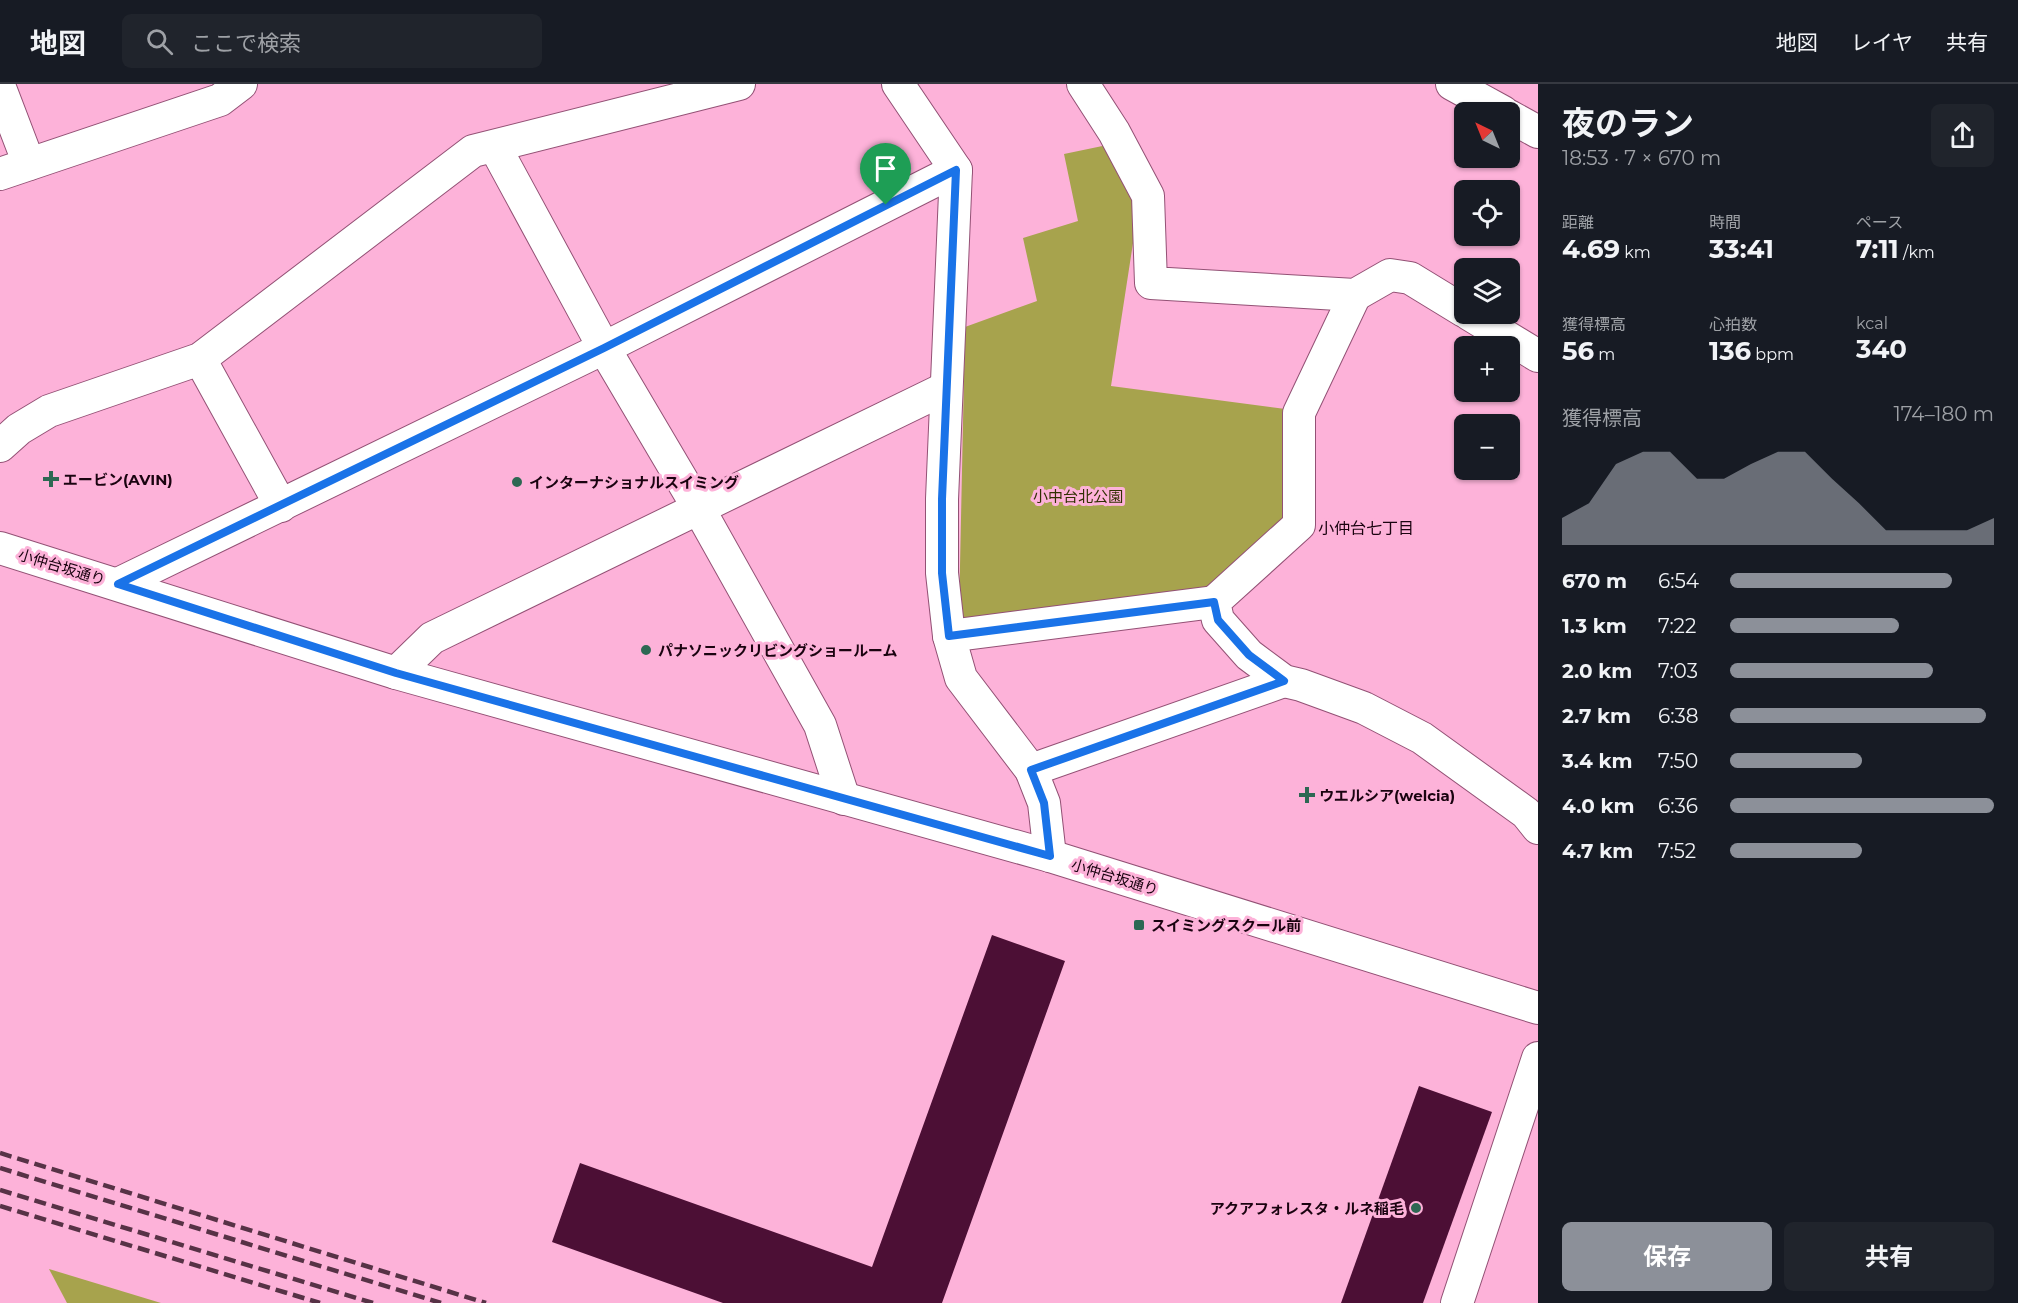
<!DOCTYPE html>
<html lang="ja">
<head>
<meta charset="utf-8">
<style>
	:root { --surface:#171b24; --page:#20242c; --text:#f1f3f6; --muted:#9ea1a6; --line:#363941; --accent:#8c9099 }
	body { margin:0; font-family:Montserrat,"Noto Sans JP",sans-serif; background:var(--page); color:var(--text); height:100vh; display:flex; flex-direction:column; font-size:22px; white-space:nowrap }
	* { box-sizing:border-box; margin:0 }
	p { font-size:20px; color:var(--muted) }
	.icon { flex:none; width:33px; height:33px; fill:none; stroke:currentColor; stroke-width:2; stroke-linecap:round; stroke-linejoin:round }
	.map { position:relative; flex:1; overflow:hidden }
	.panel { display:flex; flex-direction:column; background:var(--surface); width:480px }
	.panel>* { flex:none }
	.needle { width:39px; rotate:317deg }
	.tools { position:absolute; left:1454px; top:18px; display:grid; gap:12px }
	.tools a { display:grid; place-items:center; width:66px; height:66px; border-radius:9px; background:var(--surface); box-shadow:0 2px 4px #0004; font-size:30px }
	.pin { position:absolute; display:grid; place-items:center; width:51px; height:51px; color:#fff; margin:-62px -26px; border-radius:50% 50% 50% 0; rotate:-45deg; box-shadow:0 0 6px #0007 }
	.pin .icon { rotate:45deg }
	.round { display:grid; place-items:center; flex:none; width:63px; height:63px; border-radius:9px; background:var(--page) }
	.headline { display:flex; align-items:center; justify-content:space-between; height:102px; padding:0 24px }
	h1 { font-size:33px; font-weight:700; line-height:45px }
	.stats { display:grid; grid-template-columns:repeat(3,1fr); gap:9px; height:102px; padding:6px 24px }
	.stats div { display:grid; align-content:center }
	.stats b { font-size:26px; font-weight:700 }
	.stats small { font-size:16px; font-weight:400 }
	.stats p { font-size:16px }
	.chart { height:168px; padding:12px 24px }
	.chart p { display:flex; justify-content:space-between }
	.chart svg { width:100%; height:108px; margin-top:6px; fill:var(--accent); opacity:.7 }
	.cta { display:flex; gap:12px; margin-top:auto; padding:12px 24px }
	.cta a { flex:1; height:69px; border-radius:9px; background:var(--accent); color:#fff; font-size:24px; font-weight:700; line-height:69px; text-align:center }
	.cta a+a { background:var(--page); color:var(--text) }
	ul { padding:0 24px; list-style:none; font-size:20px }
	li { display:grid; grid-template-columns:96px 72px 1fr; align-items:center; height:45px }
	li i { height:15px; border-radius:8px; background:var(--accent) }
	header { display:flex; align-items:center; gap:36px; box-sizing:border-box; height:84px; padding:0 30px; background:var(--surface); border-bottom:2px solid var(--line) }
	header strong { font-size:28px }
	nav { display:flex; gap:33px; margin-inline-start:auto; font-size:21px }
	.search { width:420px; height:54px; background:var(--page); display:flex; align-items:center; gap:15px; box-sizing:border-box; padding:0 21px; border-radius:9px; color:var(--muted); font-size:22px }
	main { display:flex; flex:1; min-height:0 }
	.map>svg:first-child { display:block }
</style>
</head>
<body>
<header>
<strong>地図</strong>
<div class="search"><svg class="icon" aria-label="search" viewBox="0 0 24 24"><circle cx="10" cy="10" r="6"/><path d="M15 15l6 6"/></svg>ここで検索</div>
<nav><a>地図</a><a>レイヤ</a><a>共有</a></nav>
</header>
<main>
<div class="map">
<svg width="1538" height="1219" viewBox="0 0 1538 1219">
	<rect width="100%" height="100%" fill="#fdb2d9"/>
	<g fill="#a7a34d">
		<polygon points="1112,60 1139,120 1111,302 1293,326 1290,439 1214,509 974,543 959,530 965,243 1037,217 1023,154 1078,137 1064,70"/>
		<polygon points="49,1185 161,1219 67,1219"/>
	</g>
	<g fill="#4c0f35">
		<polygon points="992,851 1065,877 942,1219 723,1219 552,1158 580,1079 872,1183"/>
		<polygon points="1419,1002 1492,1028 1423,1219 1341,1219"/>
	</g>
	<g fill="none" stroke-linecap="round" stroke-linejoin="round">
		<defs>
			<g id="minor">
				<polyline points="898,0 956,86 942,415 942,489 949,552 961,594 1031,686 1044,719 1050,772"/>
				<polyline points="1083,0 1114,48 1148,112 1151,199 1355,211 1390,191 1410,194 1464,227"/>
				<polyline points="1452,0 1503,28"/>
				<polyline points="0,4 29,80"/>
				<polyline points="1509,32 1538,48"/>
				<polyline points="495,63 604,264 699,425 820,641 844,715"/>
				<polyline points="0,90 220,16 241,0"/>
				<polyline points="1355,211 1299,329 1299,441 1214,518 1218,536 1249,571 1284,597 1301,601 1364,624 1422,654 1526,729 1538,744"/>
				<polyline points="1469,230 1538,272"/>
				<polyline points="200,275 281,422"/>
				<polyline points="0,362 19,345 49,327 200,275 473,67 739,0"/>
				<polyline points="0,464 396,589 1050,772 1538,924"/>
				<polyline points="118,500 604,264 956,86"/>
				<polyline points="949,552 1214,518"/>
				<polyline points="396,589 432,554 946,304"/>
				<polyline points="1031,686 1284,597"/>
				<polyline points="1457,1219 1538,974"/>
			</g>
		</defs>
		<use href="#minor" stroke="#935175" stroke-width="34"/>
		<use href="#minor" stroke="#fff" stroke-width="32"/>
		<g stroke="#573246" stroke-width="4.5" stroke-dasharray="12 6" stroke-linecap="butt">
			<polyline points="0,1069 486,1219"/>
			<polyline points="0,1084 441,1219"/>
			<polyline points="0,1106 373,1219"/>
			<polyline points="0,1122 320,1219"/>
		</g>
	</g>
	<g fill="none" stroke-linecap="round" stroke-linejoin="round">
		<defs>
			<polygon id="route" points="956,86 942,415 942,489 949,552 1214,518 1218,536 1249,571 1284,597 1031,686 1044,719 1050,772 396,589 118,500 604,264"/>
		</defs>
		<use href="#route" stroke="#fff" stroke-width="12"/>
		<use href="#route" stroke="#1a73e8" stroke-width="8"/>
	</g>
	<g fill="#2d6853" stroke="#fdb2d9" stroke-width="2">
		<path d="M48 386h6v6h6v6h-6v6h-6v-6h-6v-6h6z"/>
		<circle cx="517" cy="398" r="6"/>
		<circle cx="646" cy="566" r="6"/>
		<path d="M1304 702h6v6h6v6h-6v6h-6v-6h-6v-6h6z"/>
		<rect x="1133" y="835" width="12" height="12" rx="3"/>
		<circle cx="1416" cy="1124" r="6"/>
	</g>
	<g text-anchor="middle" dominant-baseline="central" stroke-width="6" stroke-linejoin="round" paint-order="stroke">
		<g font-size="15" font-weight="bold" fill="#1a0310" stroke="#fdb2d9" text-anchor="start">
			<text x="63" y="395">エービン(AVIN)</text>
			<text x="529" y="398">インターナショナルスイミング</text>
			<text x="658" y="566">パナソニックリビングショールーム</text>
			<text x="1319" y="711">ウエルシア(welcia)</text>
			<text x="1151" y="841">スイミングスクール前</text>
			<text x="1404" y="1124" text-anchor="end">アクアフォレスタ・ルネ稲毛</text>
		</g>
		<g font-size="15" fill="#313002" stroke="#fdb2d9">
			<text x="1078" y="412">小中台北公園</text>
		</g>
		<g font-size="15" fill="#1a0310" stroke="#fdb2d9">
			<text transform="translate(62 483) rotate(17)">小仲台坂通り</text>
			<text transform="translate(1115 793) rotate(17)">小仲台坂通り</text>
		</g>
		<g font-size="16" fill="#1a0310" stroke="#fdb2d9">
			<text x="1366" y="444">小仲台七丁目</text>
		</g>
	</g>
</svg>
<div class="tools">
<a><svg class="needle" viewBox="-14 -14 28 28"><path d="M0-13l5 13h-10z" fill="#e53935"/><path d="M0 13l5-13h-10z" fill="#9ea1a6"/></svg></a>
<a><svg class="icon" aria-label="locate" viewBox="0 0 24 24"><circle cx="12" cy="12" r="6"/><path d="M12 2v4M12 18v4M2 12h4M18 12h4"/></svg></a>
<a><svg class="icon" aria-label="layers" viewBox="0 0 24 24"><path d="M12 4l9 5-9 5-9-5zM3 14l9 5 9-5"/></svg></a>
<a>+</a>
<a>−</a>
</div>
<div class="pin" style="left:886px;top:121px;background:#1e9e55"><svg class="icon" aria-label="arrive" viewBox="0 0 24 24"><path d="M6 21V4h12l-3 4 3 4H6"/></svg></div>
</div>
<section class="panel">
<div class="headline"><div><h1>夜のラン</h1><p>18:53 · 7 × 670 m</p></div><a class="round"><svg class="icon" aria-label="share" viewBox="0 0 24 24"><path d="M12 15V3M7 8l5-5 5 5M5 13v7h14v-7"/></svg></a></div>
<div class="stats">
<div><p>距離</p><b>4.69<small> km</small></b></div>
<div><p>時間</p><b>33:41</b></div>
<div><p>ペース</p><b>7:11<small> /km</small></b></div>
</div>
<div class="stats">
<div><p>獲得標高</p><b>56<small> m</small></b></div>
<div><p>心拍数</p><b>136<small> bpm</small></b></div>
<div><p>kcal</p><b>340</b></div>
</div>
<div class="chart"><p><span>獲得標高</span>174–180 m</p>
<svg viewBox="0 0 160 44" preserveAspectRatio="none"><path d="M0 44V33L10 27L20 11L30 6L40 6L50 17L60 17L70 11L80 6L90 6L100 17L110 27L120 38L130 38L140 38L150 38L160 33V44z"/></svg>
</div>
<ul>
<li><b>670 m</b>6:54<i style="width:84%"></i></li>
<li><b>1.3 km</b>7:22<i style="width:64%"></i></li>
<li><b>2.0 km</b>7:03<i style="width:77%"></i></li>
<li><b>2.7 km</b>6:38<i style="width:97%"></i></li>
<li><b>3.4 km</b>7:50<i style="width:50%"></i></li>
<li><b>4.0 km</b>6:36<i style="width:100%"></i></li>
<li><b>4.7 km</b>7:52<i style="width:50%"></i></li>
</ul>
<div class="cta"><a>保存</a><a>共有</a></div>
</section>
</main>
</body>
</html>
